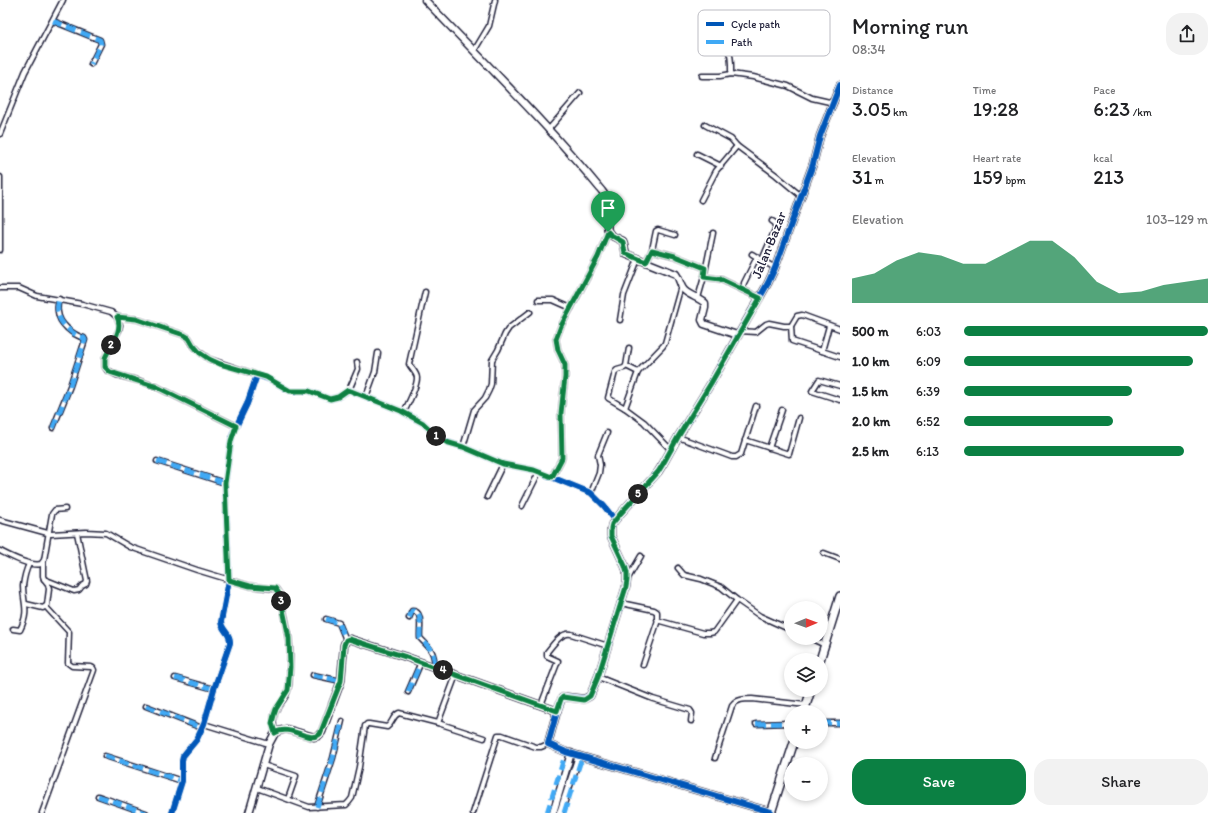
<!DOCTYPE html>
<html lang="en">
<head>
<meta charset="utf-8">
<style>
	:root { --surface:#fff; --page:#f2f2f2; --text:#202124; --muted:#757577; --accent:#0b8043 }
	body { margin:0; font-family:Itim,sans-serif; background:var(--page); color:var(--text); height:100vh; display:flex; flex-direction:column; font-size:15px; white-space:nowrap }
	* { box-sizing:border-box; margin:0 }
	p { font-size:13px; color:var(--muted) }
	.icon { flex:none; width:22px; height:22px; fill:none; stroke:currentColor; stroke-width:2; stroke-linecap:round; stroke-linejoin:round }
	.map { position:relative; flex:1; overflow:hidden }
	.details { display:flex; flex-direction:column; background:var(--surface); width:380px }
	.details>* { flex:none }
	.needle { width:26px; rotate:89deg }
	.buttons { position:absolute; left:784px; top:601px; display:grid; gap:8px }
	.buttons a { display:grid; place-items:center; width:44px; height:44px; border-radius:50%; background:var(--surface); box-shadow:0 2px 6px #0003; font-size:20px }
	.pin { position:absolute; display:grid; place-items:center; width:34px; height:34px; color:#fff; margin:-41px -17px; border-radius:50% 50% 50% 0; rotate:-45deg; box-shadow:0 0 4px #0007 }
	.pin .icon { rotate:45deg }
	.km { position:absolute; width:20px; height:20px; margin:-10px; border-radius:50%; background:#222; color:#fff; font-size:11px; line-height:20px; text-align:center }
	.round { display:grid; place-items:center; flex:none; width:42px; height:42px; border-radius:16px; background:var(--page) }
	.summary { display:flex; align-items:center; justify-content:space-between; height:68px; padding:0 12px }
	h1 { font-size:22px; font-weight:600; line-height:30px }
	.figures { display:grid; grid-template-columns:repeat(3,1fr); gap:6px; height:68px; padding:4px 12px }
	.figures div { display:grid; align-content:center }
	.figures b { font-size:20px; font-weight:600 }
	.figures small { font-size:11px; font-weight:400 }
	.figures p { font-size:11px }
	.chart { height:112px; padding:8px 12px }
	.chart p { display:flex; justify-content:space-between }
	.chart svg { width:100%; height:72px; margin-top:4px; fill:var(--accent); opacity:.7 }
	.button { display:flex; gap:8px; margin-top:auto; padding:8px 12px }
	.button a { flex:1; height:46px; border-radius:16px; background:var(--accent); color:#fff; font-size:16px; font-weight:600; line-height:46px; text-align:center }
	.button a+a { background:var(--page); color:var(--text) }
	ul { padding:0 12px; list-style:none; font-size:13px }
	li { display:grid; grid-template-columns:64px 48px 1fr; align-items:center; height:30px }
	li i { height:10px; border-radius:5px; background:var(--accent) }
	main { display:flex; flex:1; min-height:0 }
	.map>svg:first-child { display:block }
</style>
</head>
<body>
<main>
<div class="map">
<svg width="840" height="813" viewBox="0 0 840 813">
	<rect width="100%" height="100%" fill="#fff"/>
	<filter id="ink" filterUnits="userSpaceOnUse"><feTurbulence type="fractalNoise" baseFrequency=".025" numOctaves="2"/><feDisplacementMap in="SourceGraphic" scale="8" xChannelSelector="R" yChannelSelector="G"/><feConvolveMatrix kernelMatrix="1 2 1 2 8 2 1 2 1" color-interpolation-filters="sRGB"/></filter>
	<g filter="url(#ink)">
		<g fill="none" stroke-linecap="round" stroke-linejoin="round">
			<defs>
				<g id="street">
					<polyline points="53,21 100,40 101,44 91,64"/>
					<path d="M713 42C733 49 731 55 731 74"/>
					<polyline points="474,51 489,26 495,0"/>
					<polyline points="702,76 720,76 731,74 753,77 788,86 812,98 834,103"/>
					<polyline points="705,125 731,139 737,146"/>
					<polyline points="548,130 580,93"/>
					<polyline points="0,134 25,72 63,0"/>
					<polyline points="697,154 721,166"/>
					<polyline points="0,177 0,250"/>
					<polyline points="701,200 716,171 737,146 776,175 801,196"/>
					<polyline points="652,250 675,256 705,268"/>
					<polyline points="752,254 775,268"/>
					<polyline points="762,260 776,227 775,223 772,221"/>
					<polyline points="646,262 652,250 656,231 658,230 675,235"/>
					<polyline points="704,277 720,279 760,298"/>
					<polyline points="0,288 19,288 37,296 82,304 111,312 117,317 120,325 119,330 105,358 105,367 107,370 117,375 140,381 157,387 236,426"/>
					<polyline points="743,290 744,283 757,257"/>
					<polyline points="698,298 704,277 713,233"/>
					<polyline points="538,300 553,300 571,308 598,257 608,232"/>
					<polyline points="117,317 136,319 184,335 189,338 193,345 201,353 209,359 257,375"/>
					<polyline points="620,320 624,295 638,259"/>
					<polyline points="829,326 822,351 840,357"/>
					<polyline points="740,331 756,332 766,324 769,323 784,326 791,326"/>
					<polyline points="629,348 626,366 624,368 617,370 615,372 608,398 625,408 644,422 671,450"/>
					<polyline points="822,351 792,341 791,326 797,316 802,315 840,329"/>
					<polyline points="626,366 638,372"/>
					<polyline points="840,386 819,380 812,391 840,400"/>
					<polyline points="349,390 358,369 357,362"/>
					<polyline points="366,397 375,372 378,353"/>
					<polyline points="625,408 638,372 663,346 665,343 681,286"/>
					<path d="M404 412C408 404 417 387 417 378 417 373 411 368 409 364L425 292"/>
					<path d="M53 428 70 386 85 340 84 338C73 335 59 324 58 312 57 308 58 303 59 299"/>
					<polyline points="678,437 732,457 736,457 741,454 756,406"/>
					<polyline points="745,440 789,454 799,418"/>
					<polyline points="463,447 474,410 485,398 489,390 491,384 492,360 498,350 505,334 509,328 530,312"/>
					<polyline points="769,448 782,410"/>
					<polyline points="157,461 225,483"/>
					<polyline points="552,477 562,458 561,413 565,377 565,365 558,350 556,339 561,326 571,308"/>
					<polyline points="591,493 599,473 600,465 598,455 607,433"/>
					<polyline points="487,497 503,464"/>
					<polyline points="522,506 539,472"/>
					<path d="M0 520 51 534 86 532 106 533 130 547 197 570 250 586 276 589 280 595C283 609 287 623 289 638 291 653 290 669 289 685 287 706 268 704 275 733"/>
					<path d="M0 551C10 556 30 567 41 564L44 560 52 514 55 510 65 509"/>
					<polyline points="824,553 840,559"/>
					<polyline points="678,568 684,575 701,579 721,587 737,600 760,616 791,630"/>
					<polyline points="44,579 74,591 79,590 82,586 86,584 87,581 77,533"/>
					<polyline points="627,580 641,556"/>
					<polyline points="621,603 654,610 657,612 657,619 660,621 703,633 710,633 714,632 737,600"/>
					<polyline points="26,604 43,608 47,605 49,589 48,584 44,579 43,576 43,563"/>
					<path d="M409 618 412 611C424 610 419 630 420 638 431 649 434 651 435 667"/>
					<polyline points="326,619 339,623 346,640"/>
					<path d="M13 629 20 630C30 610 23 604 23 586 24 578 26 570 29 564"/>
					<polyline points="810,638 825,645"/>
					<polyline points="643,665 658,620"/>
					<polyline points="313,675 341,681"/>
					<polyline points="598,677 653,699 690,710 692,713 691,721"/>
					<polyline points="175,678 214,689"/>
					<polyline points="408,692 421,662"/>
					<path d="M541 705 558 661 547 656V652C553 645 561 632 571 634L608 646"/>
					<polyline points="146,706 202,728"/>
					<polyline points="438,723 456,675"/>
					<polyline points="821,723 840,723"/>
					<polyline points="204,724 269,744"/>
					<polyline points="756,724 791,723"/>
					<polyline points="105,756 182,781"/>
					<path d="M715 758 732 706C737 699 744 699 752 699L806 705"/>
					<polyline points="263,765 296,776 288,799"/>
					<path d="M257 788 309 807 346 805 349 802 352 798 359 767 365 726 367 724H369L387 727C393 723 392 716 399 713L438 723 484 738"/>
					<polyline points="98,796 146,813"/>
					<polyline points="317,807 333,758 342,721"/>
					<polyline points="42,813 94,670 93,668 91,667 72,666 68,663 69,632 46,607"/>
					<path d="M172 813 182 781V761L183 756 197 739 204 724 214 689 230 643C231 633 222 631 221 622L229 580 225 483 231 441 233 433 247 404 257 375 271 380 290 391H309L330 399 338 397 349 390 401 411 423 423 436 435 447 442 463 447 503 464 534 470 591 493 604 506 615 520"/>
					<polyline points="473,813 498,735 502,735 536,747 541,747 548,744"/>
				</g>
				<g id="secondary">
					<path d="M425 0C485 63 547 124 602 191 605 195 608 199 609 204 610 212 604 229 610 234 613 237 619 239 623 241L626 254 676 274C680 279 680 287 685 291 691 296 699 298 705 303V308L702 320 704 324 737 335"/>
					<polyline points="771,812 566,752 548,744 549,740 557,711 562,698 567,697 584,699 590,696 598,677 626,587 627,580 627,573 625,566 611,536 611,528 612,524 621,513 658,472 663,464 678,437 711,383 768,283 775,268 813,164 820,136 840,85"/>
					<polyline points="249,813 269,744 275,733 279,731 286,729 314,737 318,736 322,732 341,681 344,645 346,640 350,639 406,657 557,711"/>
					<polyline points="553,813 571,753"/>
					<polyline points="560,813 579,756"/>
				</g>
				<g id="primary">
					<polyline points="820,660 840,596"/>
					<polyline points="804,712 811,690"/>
					<polyline points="771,813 794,742"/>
				</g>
			</defs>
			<use href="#street" stroke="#22223b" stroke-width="7"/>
			<use href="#secondary" stroke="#22223b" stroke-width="9"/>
			<use href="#primary" stroke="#22223b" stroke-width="10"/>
			<use href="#street" stroke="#fff" stroke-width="4"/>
			<use href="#secondary" stroke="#fff" stroke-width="6"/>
			<use href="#primary" stroke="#fff" stroke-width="7"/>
			<g stroke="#3fa9f5" stroke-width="5" stroke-dasharray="10 5" stroke-linecap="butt">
				<polyline points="53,21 100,40 101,44 91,64"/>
				<path d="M53 428 70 386 85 340 84 338C73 335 59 324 58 312 57 308 58 303 59 299"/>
				<polyline points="157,461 225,483"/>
				<path d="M409 618 412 611C424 610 419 630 420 638 431 649 434 651 435 667"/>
				<polyline points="326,619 339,623 346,640"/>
				<polyline points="313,675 341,681"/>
				<polyline points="175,678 214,689"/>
				<polyline points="408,692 421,662"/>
				<polyline points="146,706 202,728"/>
				<polyline points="821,723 840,723"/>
				<polyline points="756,724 791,723"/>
				<polyline points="105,756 182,781"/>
				<polyline points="98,796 146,813"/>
				<polyline points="317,807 333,758 342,721"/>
				<polyline points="547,813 566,752"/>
				<polyline points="564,813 580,763 583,760 588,760"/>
			</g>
			<defs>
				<g id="cycleway">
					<polyline points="771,812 566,752 548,744 549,740 557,711 562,698 567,697 584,699 590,696 598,677 626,587 627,580 627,573 625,566 611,536 611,528 612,524 621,513 658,472 663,464 678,437 711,383 768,283 775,268 813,164 820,136 840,85"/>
					<path d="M172 813 182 781V761L183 756 197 739 204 724 214 689 230 643C231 633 222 631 221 622L229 580 225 483 231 441 233 433 247 404 257 375 271 380 290 391H309L330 399 338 397 349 390 401 411 423 423 436 435 447 442 463 447 503 464 534 470 591 493 604 506 615 520"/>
				</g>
			</defs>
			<use href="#cycleway" stroke="#fff" stroke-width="8"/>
			<use href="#cycleway" stroke="#0057b8" stroke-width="6"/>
		</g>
	</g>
	<g fill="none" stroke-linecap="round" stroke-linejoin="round" filter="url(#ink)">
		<defs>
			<path id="route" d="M608 232 611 235 623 242 625 253 646 262 652 250 675 256 705 268 704 277 720 279 760 298 711 383 678 437 663 464 658 472 621 513 612 524 611 528V536L625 566 627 573V580L626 587 598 677 590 696 584 700 563 697 561 699 557 711 406 657 349 639 346 640 344 645 341 681 320 734C309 744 290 723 275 733L272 723 274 715 276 709 288 690 290 667 289 638 280 595 275 588 250 586 229 580 225 483 231 441 236 426 157 387 110 372 105 367V358C110 346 124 330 117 317L136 319 184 335 189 338 193 345 200 353 209 359 220 364 266 377 290 391H309L330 399 338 397 348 390 351 391 401 411 423 423 436 435 446 442 463 447 503 464 534 470 552 477 562 458 561 413 565 377V365L558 350 556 339 561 326 598 257Z"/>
		</defs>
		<use href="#route" stroke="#fff" stroke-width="8"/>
		<use href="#route" stroke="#0b8043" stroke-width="5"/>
	</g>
	<g text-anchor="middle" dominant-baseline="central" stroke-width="3" stroke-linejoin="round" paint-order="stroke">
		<g font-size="14" fill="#22223b" stroke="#fff">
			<text transform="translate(769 245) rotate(-68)">Jalan Bazar</text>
		</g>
	</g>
	<rect x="698" y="10" width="132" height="46" rx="6" fill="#fff" stroke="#bdbdc4" stroke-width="1"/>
	<rect x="706" y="22" width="18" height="4" fill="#0057b8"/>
	<rect x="706" y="40" width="18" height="4" fill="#3fa9f5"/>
	<g font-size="11" fill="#22223b">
		<text x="731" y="28">Cycle path</text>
		<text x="731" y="46">Path</text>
	</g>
</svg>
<div class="buttons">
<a><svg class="needle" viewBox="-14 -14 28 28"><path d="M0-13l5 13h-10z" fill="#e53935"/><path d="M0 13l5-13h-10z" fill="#757577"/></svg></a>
<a><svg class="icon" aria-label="layers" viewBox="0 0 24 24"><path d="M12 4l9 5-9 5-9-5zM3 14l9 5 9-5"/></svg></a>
<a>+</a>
<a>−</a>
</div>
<div class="pin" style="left:608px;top:232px;background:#1e9e55"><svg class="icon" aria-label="arrive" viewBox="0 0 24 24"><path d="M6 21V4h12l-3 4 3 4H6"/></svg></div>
<b class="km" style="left:436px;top:436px">1</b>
<b class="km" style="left:111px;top:345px">2</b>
<b class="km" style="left:281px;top:601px">3</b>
<b class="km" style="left:443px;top:670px">4</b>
<b class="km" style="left:638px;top:494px">5</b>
</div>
<section class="details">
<div class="summary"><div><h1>Morning run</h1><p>08:34</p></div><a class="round"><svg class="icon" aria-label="share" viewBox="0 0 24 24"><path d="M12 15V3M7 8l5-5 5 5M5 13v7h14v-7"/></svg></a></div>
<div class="figures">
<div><p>Distance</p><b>3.05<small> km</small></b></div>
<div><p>Time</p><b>19:28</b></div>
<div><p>Pace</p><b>6:23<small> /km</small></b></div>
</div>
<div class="figures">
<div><p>Elevation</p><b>31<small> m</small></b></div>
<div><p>Heart rate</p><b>159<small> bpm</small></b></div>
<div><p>kcal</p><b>213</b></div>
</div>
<div class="chart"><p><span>Elevation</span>103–129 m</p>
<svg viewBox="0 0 160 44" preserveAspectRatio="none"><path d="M0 44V29L10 26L20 18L30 13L40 15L50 20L60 20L70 13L80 6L90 6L100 16L110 31L120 38L130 37L140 33L150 31L160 29V44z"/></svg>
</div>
<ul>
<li><b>500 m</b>6:03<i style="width:100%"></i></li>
<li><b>1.0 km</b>6:09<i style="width:94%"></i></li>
<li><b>1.5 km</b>6:39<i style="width:69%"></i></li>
<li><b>2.0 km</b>6:52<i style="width:61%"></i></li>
<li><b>2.5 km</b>6:13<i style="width:90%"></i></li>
</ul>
<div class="button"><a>Save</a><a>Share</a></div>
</section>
</main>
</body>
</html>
